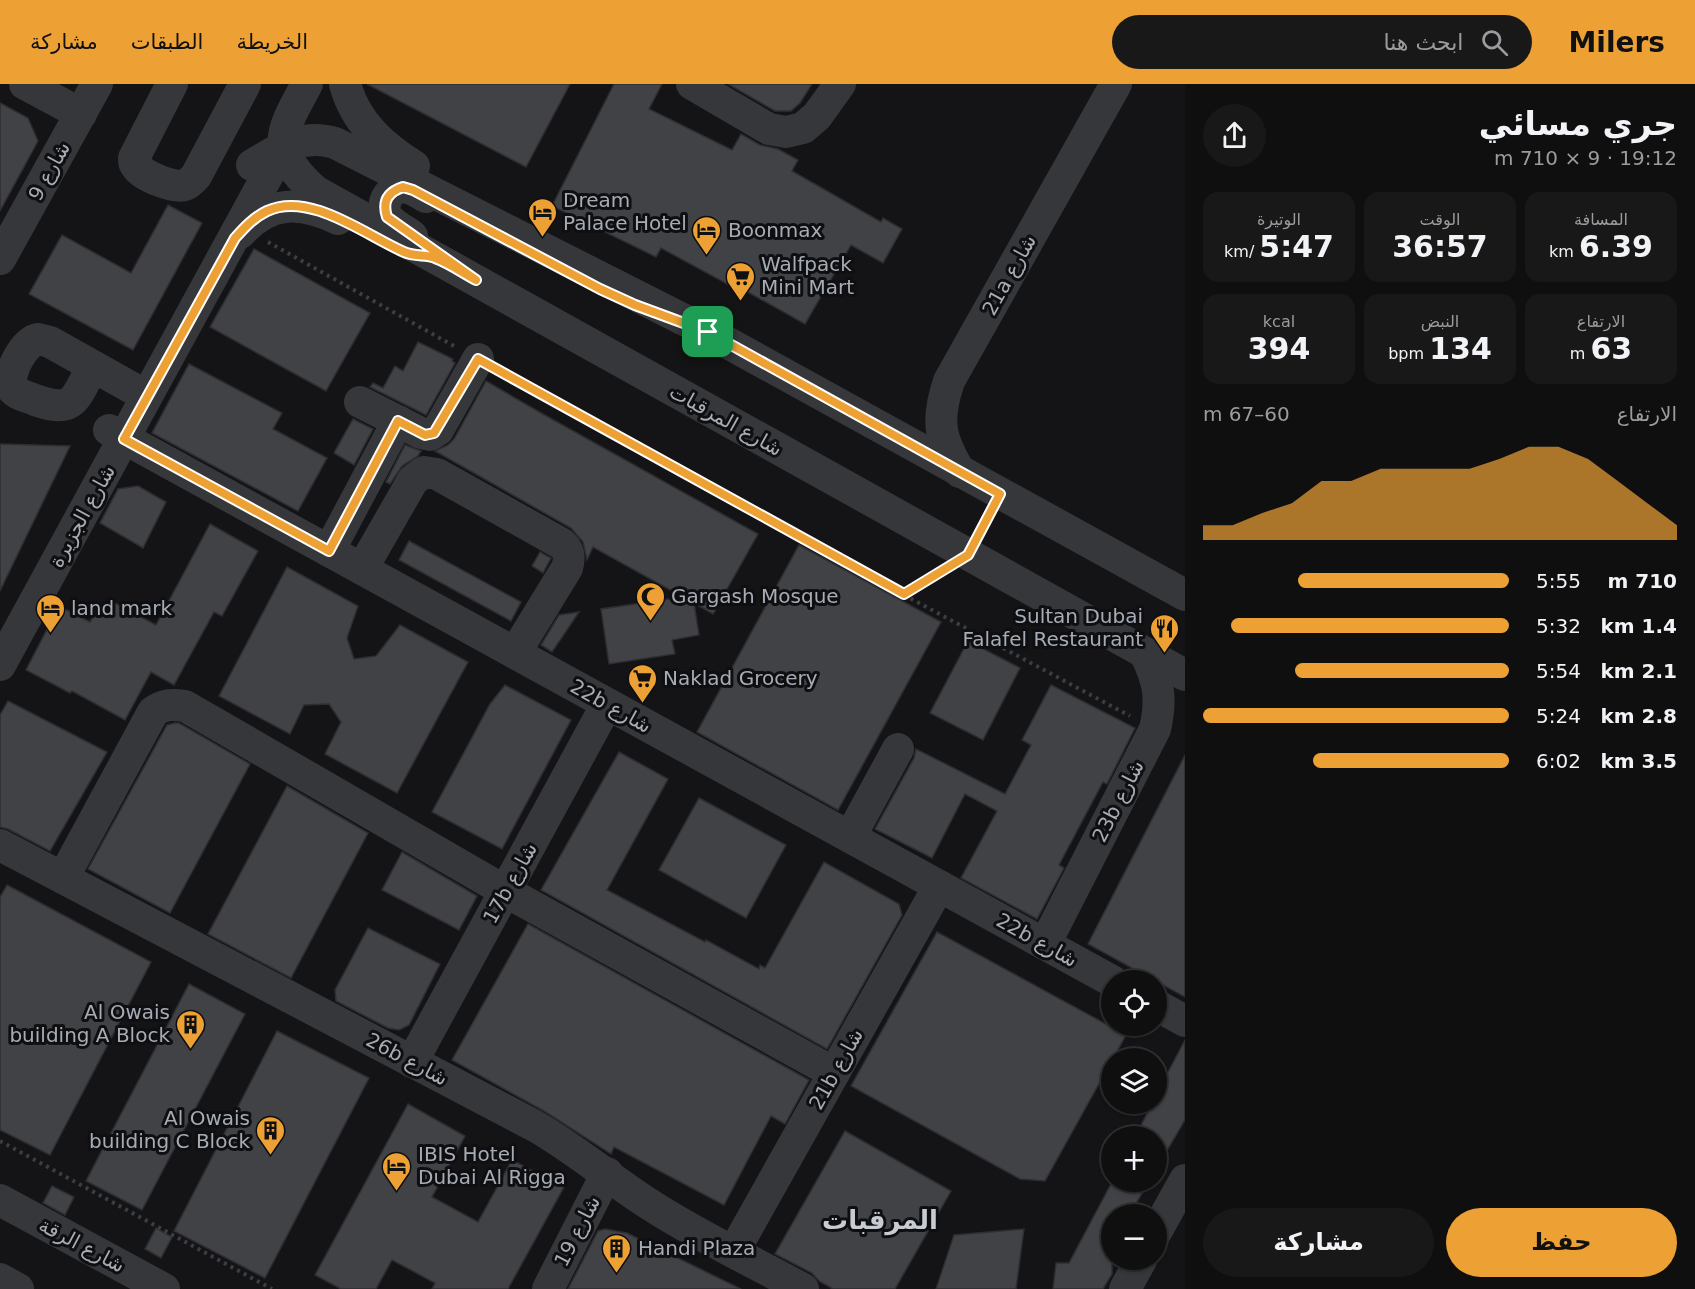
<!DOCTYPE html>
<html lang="ar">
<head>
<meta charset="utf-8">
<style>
	:root { --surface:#0f0f10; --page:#181819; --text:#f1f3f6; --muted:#9b9c9f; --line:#2f2f30; --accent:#eda135 }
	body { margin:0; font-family:"DejaVu Sans","Noto Naskh Arabic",sans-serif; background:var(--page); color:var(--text); direction:rtl; height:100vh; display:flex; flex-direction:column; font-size:22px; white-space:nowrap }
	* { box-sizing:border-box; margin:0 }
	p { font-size:20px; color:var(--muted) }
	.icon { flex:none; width:33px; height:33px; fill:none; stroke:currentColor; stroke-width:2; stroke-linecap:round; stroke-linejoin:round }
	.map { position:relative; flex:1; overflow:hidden; direction:ltr }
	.details { display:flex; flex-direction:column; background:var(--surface); width:510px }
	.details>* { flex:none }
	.controls { position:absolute; left:1101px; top:886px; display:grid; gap:12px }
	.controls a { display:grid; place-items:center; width:66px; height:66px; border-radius:50%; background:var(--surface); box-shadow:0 2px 4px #0004,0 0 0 2px var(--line); font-size:30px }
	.pin { position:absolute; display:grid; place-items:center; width:51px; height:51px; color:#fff; margin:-26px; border-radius:12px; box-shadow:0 3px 9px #0006 }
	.round { display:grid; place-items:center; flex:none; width:63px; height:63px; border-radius:32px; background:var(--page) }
	.summary { display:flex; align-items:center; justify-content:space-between; height:102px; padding:0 18px }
	h1 { font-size:33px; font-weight:700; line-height:45px }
	.metrics { display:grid; grid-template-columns:repeat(3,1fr); gap:9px; height:102px; padding:6px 18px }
	.metrics div { display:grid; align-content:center; border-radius:15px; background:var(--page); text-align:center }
	.metrics b { font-size:30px; font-weight:700 }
	.metrics small { font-size:16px; font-weight:400 }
	.metrics p { font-size:16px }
	.chart { height:168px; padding:12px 18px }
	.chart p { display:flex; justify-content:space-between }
	.chart svg { width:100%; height:108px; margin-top:6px; fill:var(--accent); opacity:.7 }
	.action { display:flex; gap:12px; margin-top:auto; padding:12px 18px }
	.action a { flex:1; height:69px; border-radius:36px; background:var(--accent); color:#111; font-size:24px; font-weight:700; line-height:69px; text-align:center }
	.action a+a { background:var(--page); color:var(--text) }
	ul { padding:0 18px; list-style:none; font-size:20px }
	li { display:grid; grid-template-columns:96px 72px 1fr; align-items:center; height:45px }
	li i { height:15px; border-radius:8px; background:var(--accent) }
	header { display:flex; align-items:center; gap:36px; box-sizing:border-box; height:84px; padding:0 30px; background:var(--accent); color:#111 }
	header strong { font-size:28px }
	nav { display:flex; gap:33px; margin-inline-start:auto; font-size:21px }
	.search { width:420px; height:54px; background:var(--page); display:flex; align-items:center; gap:15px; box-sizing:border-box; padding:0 21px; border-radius:33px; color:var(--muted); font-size:22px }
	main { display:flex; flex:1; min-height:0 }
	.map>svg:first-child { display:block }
</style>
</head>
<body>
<header>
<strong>Milers</strong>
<div class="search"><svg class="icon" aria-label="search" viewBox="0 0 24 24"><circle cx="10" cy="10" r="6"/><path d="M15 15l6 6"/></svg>ابحث هنا</div>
<nav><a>الخريطة</a><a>الطبقات</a><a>مشاركة</a></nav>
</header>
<main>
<section class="details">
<div class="summary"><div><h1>جري مسائي</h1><p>19:12 · 9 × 710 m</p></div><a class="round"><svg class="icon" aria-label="share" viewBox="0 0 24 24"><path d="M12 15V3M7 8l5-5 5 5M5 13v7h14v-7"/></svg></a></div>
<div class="metrics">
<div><p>المسافة</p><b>6.39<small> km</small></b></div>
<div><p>الوقت</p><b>36:57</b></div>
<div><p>الوتيرة</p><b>5:47<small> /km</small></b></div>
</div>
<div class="metrics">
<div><p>الارتفاع</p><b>63<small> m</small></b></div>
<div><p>النبض</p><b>134<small> bpm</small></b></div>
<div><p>kcal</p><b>394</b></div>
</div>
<div class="chart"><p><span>الارتفاع</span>60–67 m</p>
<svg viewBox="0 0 160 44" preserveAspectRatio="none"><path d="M0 44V38L10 38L20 33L30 29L40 20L50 20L60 15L70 15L80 15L90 15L100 11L110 6L120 6L130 11L140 20L150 29L160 38V44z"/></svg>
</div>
<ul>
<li><b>710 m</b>5:55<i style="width:69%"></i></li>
<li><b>1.4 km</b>5:32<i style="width:91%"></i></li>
<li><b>2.1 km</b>5:54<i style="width:70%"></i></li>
<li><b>2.8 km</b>5:24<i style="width:100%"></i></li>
<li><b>3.5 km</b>6:02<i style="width:64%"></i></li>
</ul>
<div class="action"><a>حفظ</a><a>مشاركة</a></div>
</section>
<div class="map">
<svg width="1185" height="1205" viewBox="0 0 1185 1205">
	<rect width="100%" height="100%" fill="#141416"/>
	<g fill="#404246" stroke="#2e2e32" stroke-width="1.5">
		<polygon points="367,0 570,0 526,83"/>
		<polygon points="614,0 662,0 649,25 732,66 741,50 760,61 778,65 798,76 792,87 881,138 883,134 902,145 883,179 851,161 805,240 730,198 729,201 661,164 656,173 552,122"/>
		<polygon points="728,0 812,0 800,19 791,27 775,27"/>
		<polygon points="0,19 28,34 38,57 0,127"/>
		<polygon points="168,121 202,139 133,266 29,210 62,151 131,189"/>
		<polygon points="254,165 370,229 326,307 210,243"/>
		<polygon points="418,258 453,275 452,277 455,279 426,331 370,303 373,299 383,304 395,282 403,287"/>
		<polygon points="189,280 282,329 273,345 327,374 298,427 152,349"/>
		<polygon points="486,297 541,329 758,450 713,530 694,519 699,551 672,556 675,570 609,580 601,525 683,513 593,463 587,476 583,458 571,444 435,367 448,361 454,355"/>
		<polygon points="353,335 373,345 354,381 334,369"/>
		<polygon points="0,360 70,362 0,507"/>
		<polygon points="405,361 421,367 418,372 402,382 390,400 386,398"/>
		<polygon points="138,402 166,418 143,464 100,439 118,405"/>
		<polygon points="210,440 258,467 222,532 214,528 174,601 151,588 125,636 72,607 70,609 26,586 59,522 90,538 96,528 107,534 115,519 156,541"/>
		<polygon points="409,457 521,518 511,537 399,476"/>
		<polygon points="799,461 941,538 838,726 697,648"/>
		<polygon points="540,468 551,474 543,489 532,482"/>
		<polygon points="287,483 358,522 347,554 354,575 376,572 400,541 468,578 397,709 325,670 341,638 329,620 304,621 290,650 219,612"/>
		<polygon points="579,528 552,568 541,561 559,531"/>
		<polygon points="968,557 1020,584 983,656 930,629"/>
		<polygon points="505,601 571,636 502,765 432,728 490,620"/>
		<polygon points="1051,601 1135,644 1107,700 1103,698 1059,781 1064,784 1037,835 961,794 997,727 965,710 932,774 875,745 914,674 916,665 1005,710 1031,661 1022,656"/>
		<polygon points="8,617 107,668 50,767 8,745 0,743 0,631"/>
		<polygon points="175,639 179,639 250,680 170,829 88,785 167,641"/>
		<polygon points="619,668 668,695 607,806 705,858 706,856 759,885 760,881 765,884 824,778 899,820 902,831 827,965 541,806"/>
		<polygon points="1185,671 1185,913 1088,860"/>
		<polygon points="287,702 368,749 291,894 208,850"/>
		<polygon points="699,714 786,761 746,834 659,786"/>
		<polygon points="402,768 477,812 459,846 382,806"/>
		<polygon points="7,801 151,878 50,1071 0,1046 0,813"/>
		<polygon points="528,840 809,996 785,1040 771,1032 724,1121 614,1063 611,1070 544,1027 452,976"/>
		<polygon points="368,844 440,880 409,941 399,946 388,944 336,917 335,906"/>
		<polygon points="937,848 1126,951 1045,1097 1020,1095 851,1002"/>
		<polygon points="189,900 245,930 142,1126 86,1097"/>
		<polygon points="277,947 369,994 265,1194 174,1147"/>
		<polygon points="1185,956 1185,1036 1156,1085 1156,1053 1135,1053 1152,1020 1156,1020 1156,1011"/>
		<polygon points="408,1020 465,1052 432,1113 478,1138 512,1076 564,1103 508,1205 432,1205 435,1199 392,1176 376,1205 341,1205 315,1191"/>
		<polygon points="845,1047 951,1107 895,1205 833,1205 819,1197 812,1189 775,1170"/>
		<polygon points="1112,1098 1149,1098 1129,1131 1112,1131 1112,1190 1103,1205 1053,1205 1056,1179 1069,1179"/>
		<polygon points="52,1102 74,1113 65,1131 43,1119"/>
		<polygon points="156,1144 172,1153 161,1174 145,1165"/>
		<polygon points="605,1145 627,1149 741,1205 568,1205 598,1147"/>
		<polygon points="1024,1145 1016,1205 936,1205 954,1151"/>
	</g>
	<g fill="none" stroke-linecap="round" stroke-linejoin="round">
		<g stroke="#3b3e42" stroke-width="4" stroke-dasharray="3 4.5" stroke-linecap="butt">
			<polyline points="268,158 454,262"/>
			<polyline points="500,287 904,510 942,487"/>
			<polyline points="981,447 989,432"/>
			<polyline points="904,511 1130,632"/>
			<polyline points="0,1057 272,1205"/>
		</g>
		<g stroke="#35373b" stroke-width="32">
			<polyline points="25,0 81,30"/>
			<path d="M172 0 134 74C134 78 134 80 137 83 143 92 175 105 185 101 190 99 193 95 196 92L245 0"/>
			<path d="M307 0C281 48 268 65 315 107L1185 591"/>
			<path d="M345 0C355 38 382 62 414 82"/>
			<polyline points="692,0 769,45 786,48 803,44 817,32 840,0"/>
			<path d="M252 81C279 65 302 49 335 59L708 248 1185 511"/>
			<path d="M240 149C270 116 300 117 338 135"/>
			<path d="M412 152C404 146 391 140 386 131 381 118 390 103 404 103 412 104 419 109 426 113"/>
			<polyline points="0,175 97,0"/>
			<path d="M93 282C74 315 76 330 35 316 26 312 16 311 11 303 8 288 24 258 38 255L50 258 132 304"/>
			<polyline points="360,318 421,349 430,351 438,346 478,275"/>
			<polyline points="109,346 1112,897"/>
			<path d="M960 388C939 353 936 336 949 297L1116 0"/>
			<polyline points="329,467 398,337"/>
			<path d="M362 485 413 396 424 388 437 390 562 460C570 467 570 474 567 484L515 569"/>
			<polyline points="0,581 283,63"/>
			<polyline points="850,753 898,665"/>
			<path d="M0 761 535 1042C575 1065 610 1095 649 1120 698 1152 752 1177 803 1205"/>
			<path d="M63 794 153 628C164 620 172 620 185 622L505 807 834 989"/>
			<path d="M1045 860 1155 645C1162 615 1159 597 1145 569"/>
			<polyline points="1156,921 1185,937"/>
			<polyline points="412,978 607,620"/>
			<polyline points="0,1116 164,1205"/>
			<polyline points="1156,1148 1185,1096"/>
			<polyline points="734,1167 939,802"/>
			<polyline points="0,1195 18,1205"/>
			<polyline points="548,1205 607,1089"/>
			<polyline points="1125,1205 1141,1176"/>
		</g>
	</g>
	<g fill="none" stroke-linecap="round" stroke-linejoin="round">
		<defs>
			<path id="route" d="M403 103 413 106 600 205 635 221 708 248 1000 410 968 471 904 510 478 275 434 349 425 351 398 337 329 467 124 355 235 154C244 144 254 133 267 127 310 107 365 151 404 168 415 173 427 170 435 174 449 179 463 189 476 196L387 133C382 117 388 108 403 103Z"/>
		</defs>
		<use href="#route" stroke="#fff" stroke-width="12"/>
		<use href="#route" stroke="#eda135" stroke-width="8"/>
	</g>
	<defs>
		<symbol id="hotel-pin" viewBox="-11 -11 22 30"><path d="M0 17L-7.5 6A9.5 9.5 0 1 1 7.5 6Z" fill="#eda135" stroke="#0f0f11"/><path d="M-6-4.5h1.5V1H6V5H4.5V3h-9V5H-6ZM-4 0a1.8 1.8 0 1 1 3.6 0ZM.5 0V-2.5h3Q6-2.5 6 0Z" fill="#111"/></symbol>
		<symbol id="supermarket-pin" viewBox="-11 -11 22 30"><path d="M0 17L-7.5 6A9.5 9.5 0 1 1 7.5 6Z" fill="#eda135" stroke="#0f0f11"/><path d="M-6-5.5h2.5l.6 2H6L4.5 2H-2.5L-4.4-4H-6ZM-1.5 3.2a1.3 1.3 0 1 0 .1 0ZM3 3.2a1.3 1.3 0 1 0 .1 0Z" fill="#111"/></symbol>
		<symbol id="mosque-pin" viewBox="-11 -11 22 30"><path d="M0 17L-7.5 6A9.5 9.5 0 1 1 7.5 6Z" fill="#eda135" stroke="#0f0f11"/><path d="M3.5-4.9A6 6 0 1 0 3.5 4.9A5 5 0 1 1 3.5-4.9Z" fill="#111"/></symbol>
		<symbol id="restaurant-pin" viewBox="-11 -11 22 30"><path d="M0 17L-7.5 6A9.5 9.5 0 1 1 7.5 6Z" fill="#eda135" stroke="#0f0f11"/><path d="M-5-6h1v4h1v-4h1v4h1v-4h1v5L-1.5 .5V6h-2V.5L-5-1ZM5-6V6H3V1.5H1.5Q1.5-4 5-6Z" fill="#111"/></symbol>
		<symbol id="building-pin" viewBox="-11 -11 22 30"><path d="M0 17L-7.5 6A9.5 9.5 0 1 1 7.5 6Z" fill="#eda135" stroke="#0f0f11"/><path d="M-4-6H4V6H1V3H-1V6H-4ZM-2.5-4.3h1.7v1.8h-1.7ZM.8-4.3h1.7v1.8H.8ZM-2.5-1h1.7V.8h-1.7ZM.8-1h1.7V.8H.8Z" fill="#111"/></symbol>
	</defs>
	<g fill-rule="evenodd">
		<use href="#hotel-pin" x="526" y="112" width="33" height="45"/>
		<use href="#hotel-pin" x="690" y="130" width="33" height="45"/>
		<use href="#supermarket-pin" x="724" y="176" width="33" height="45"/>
		<use href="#mosque-pin" x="634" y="496" width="33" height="45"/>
		<use href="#hotel-pin" x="34" y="508" width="33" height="45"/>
		<use href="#restaurant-pin" x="1148" y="528" width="33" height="45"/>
		<use href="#supermarket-pin" x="626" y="578" width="33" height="45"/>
		<use href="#building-pin" x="174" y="924" width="33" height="45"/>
		<use href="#building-pin" x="254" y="1030" width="33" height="45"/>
		<use href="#hotel-pin" x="380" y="1066" width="33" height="45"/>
		<use href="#building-pin" x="600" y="1148" width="33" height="45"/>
	</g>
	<g text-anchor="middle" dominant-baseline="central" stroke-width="6" stroke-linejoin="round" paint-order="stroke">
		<g font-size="20" fill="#a6acb6" stroke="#0f0f11">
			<text transform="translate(49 87) rotate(-61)">شارع 9</text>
			<text transform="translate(1009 191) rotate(-61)">21a شارع</text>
			<text transform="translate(726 336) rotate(29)">شارع المرقبات</text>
			<text transform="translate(82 432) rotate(-61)">شارع الجزيرة</text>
			<text transform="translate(611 622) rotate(29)">22b شارع</text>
			<text transform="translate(1118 717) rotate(-63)">23b شارع</text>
			<text transform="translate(510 799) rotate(-61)">17b شارع</text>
			<text transform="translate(1037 856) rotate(29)">22b شارع</text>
			<text transform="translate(407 975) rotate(28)">26b شارع</text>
			<text transform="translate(836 985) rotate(-61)">21b شارع</text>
			<text transform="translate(577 1147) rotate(-63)">شارع 19</text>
			<text transform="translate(82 1161) rotate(28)">شارع الرقة</text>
		</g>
		<g font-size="20" fill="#a6acb6" stroke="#0f0f11" text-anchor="start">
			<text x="563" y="116">Dream<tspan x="563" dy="23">Palace Hotel</tspan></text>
			<text x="728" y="146">Boonmax</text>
			<text x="761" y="180">Walfpack<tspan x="761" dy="23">Mini Mart</tspan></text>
			<text x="671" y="512">Gargash Mosque</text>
			<text x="71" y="524">land mark</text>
			<text x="1143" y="532" text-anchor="end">Sultan Dubai<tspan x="1143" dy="23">Falafel Restaurant</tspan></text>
			<text x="663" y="594">Naklad Grocery</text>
			<text x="170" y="928" text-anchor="end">Al Owais<tspan x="170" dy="23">building A Block</tspan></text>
			<text x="250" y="1034" text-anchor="end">Al Owais<tspan x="250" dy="23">building C Block</tspan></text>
			<text x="418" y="1070">IBIS Hotel<tspan x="418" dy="23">Dubai Al Rigga</tspan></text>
			<text x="638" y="1164">Handi Plaza</text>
		</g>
		<g font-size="26" font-weight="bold" fill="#c7cbd2" stroke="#0f0f11">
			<text x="880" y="1136">المرقبات</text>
		</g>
	</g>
</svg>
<div class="controls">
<a><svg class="icon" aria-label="locate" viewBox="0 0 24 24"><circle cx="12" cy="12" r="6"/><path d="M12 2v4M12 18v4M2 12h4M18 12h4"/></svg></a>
<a><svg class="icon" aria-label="layers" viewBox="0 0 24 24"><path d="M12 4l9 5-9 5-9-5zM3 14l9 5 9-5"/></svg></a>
<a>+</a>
<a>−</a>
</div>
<div class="pin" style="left:708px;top:248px;background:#1e9e55"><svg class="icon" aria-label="arrive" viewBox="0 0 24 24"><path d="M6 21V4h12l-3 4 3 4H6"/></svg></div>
</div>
</main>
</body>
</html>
